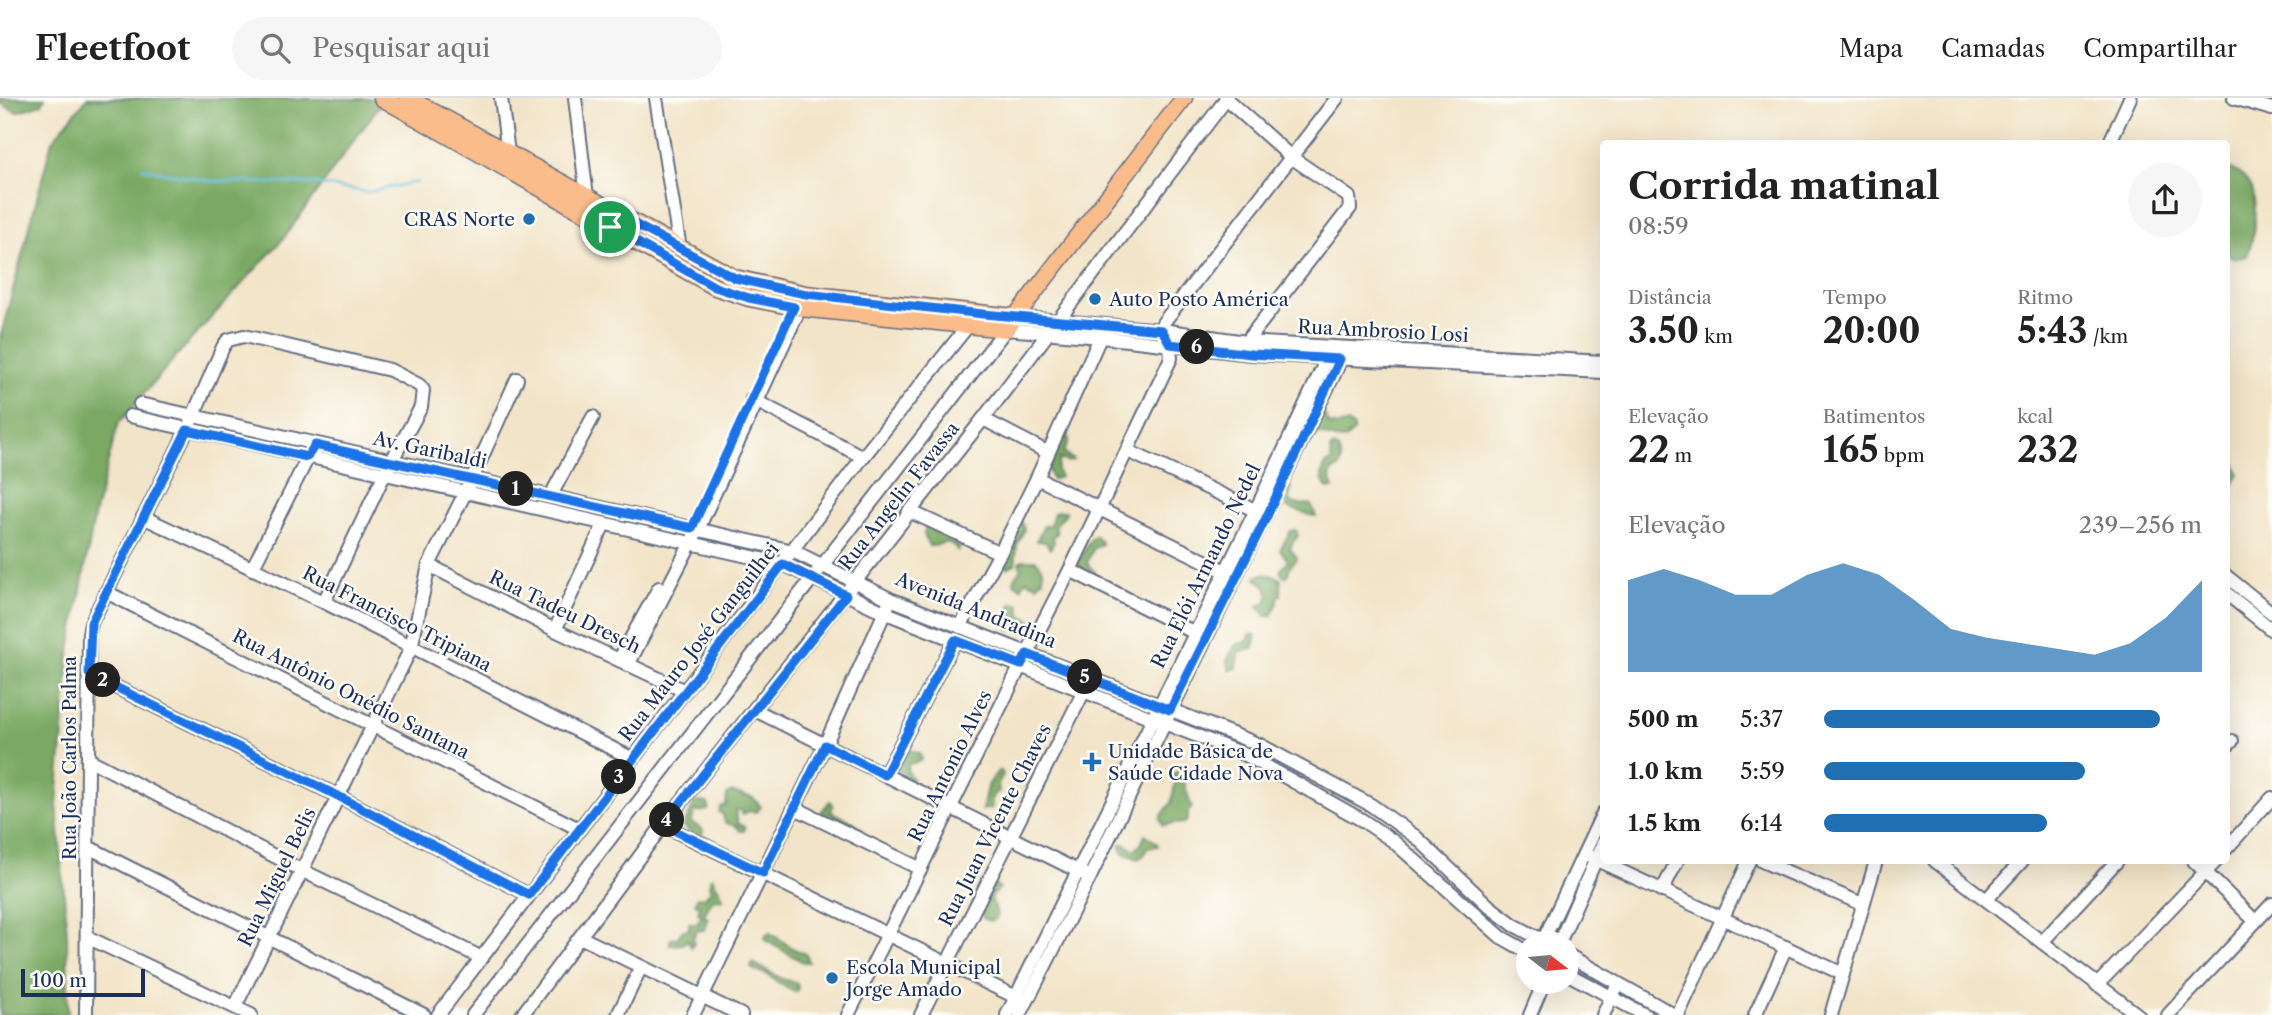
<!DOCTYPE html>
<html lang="pt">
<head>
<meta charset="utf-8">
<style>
	:root { --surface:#fff; --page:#f6f6f6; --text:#222; --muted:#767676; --line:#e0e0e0; --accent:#1f6fb2 }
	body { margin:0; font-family:"Libre Caslon Text",serif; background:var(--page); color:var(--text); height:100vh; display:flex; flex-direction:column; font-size:26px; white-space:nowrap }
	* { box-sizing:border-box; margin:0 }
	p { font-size:23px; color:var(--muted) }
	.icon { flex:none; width:38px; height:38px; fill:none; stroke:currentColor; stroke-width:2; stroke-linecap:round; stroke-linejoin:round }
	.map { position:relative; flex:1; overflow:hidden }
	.details { position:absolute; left:1600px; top:42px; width:630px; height:724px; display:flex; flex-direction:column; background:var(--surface); border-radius:7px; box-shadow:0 7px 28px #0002 }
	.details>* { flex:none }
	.needle { width:46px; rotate:106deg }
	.fabs { position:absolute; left:1516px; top:833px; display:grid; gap:14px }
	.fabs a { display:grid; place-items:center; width:63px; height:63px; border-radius:50%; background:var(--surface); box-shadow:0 7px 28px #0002; font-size:35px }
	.scale { position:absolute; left:21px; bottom:18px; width:124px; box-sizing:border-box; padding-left:7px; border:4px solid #1b2f5e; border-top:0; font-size:19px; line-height:24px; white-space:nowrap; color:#1b2f5e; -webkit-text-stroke:5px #fdfcf7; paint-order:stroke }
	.pin { position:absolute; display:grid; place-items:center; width:60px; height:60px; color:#fff; margin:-30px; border:4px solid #fff; border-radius:50%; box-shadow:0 2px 7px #0007 }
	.km { position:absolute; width:35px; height:35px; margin:-18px; border-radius:50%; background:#222; color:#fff; font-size:19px; line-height:35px; text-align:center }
	.round { display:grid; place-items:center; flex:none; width:74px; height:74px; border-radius:37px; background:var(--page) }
	.summary { display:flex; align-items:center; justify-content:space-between; height:119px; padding:0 28px }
	h1 { font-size:38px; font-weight:800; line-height:52px }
	.figures { display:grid; grid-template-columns:repeat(3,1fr); gap:10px; height:119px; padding:7px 28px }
	.figures div { display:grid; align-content:center }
	.figures b { font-size:35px; font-weight:800 }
	.figures small { font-size:19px; font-weight:400 }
	.figures p { font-size:19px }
	.chart { height:196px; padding:14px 28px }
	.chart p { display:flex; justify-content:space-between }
	.chart svg { width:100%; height:126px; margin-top:7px; fill:var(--accent); opacity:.7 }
	ul { padding:0 28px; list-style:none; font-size:23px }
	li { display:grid; grid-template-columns:112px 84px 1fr; align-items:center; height:52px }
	li i { height:18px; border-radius:9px; background:var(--accent) }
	header { display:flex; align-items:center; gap:42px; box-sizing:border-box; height:98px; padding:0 35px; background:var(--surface); border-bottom:2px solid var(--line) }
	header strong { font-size:33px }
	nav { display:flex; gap:38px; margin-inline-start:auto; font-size:24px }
	.search { width:490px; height:63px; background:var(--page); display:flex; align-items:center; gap:18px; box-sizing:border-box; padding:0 24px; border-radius:38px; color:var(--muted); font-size:26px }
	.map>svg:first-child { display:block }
</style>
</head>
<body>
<header>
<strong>Fleetfoot</strong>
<div class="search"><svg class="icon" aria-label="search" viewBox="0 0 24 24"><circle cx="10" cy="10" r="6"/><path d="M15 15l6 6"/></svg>Pesquisar aqui</div>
<nav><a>Mapa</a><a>Camadas</a><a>Compartilhar</a></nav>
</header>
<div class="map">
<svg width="2272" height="917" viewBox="0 0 2272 917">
	<rect width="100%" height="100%" fill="#fdfcf7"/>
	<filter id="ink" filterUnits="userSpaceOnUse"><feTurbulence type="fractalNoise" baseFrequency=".0143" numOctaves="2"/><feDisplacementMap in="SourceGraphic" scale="14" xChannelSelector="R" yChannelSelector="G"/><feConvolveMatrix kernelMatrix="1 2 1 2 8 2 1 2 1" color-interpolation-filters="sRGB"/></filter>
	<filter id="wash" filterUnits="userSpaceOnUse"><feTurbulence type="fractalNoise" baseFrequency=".00686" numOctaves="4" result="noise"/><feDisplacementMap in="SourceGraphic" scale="28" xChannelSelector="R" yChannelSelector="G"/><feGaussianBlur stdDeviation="1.57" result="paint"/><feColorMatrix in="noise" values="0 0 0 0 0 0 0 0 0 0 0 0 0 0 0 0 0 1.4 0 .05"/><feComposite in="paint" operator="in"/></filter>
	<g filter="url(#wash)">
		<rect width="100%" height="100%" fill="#f2e4c8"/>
		<g fill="#79a962" stroke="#4a6c60" stroke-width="2">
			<polygon points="0,0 45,0 42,6 16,14 0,5"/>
			<polygon points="87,0 384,1 283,141 178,256 118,326 95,414 69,558 57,706 67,835 68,917 0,917 0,241 52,43"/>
			<path d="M2226 68C2233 72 2244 78 2249 85 2259 99 2254 143 2247 158L2235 161 2226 155Z"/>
			<path d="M1322 313 1329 326 1338 328 1348 325 1354 330V334C1351 336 1348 339 1345 341 1340 344 1319 336 1313 333Z"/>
			<polygon points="1066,334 1069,342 1064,354 1073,362 1067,364 1060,361 1057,373 1060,379 1052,382 1048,371 1056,356 1056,349 1062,336"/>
			<path d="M1334 348 1339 352 1341 364 1339 370 1332 373 1330 380 1334 390 1328 391C1321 383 1320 374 1327 365L1332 364 1330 351Z"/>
			<polygon points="2226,355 2235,363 2239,376 2226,400"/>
			<polygon points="1289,387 1292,390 1288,403 1299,407 1311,406 1316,419 1286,409 1283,399"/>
			<polygon points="1058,413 1066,413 1066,415 1055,428 1057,435 1053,439 1054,444 1050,451 1046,444 1036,443 1044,428 1050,427 1054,415"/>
			<path d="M1019 424 1023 426 1024 432 1017 447 1015 466 1006 470 1001 464 1003 454C1014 447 1018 438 1017 426Z"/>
			<path d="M926 427 943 435 948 439 958 441 959 451 957 452C945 437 943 449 929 448L924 437Z"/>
			<polygon points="1296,432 1298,438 1292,445 1290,451 1297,459 1290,469 1287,478 1283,478 1280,473 1288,463 1280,451 1291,433"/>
			<polygon points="1096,438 1102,446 1094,450 1087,464 1089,468 1095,474 1092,478 1077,466 1092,439"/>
			<polygon points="1023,462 1036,462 1043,471 1043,481 1037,487 1026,482 1021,490 1014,485 1015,479 1021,471 1019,464"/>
			<polygon points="1262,476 1276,478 1281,482 1281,497 1278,499 1278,505 1271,518 1266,518 1258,508 1266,505 1269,497 1265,487 1255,480"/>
			<polygon points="1013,505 1020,507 1021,517 1031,522 1032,527 1028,530 1023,527 1020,523 1017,524 1015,531 1011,533 1008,531 1008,522 1012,518 1009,509"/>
			<polygon points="1255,536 1256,542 1253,550 1239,555 1237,570 1230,572 1227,562 1235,547 1247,544 1250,537"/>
			<polygon points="909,652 919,655 922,661 918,664 908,666 907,673 912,680 911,683 906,681 905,678 897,671"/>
			<path d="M1181 671C1185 684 1186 696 1192 709L1188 714V720L1185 725 1163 727 1160 720 1171 705 1175 686 1173 676Z"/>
			<polygon points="998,673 1001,673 1003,676 998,686 999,693 992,699 992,710 982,712 987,689"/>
			<polygon points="731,694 753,700 761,709 756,714 749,713 742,716 741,712 735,712 738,725 745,729 744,733 740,733 736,728 725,725 723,717 719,714 721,709 726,707 727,697"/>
			<path d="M830 703 833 706 831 714 855 725 862 732 863 737 854 734 852 730 846 726C837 727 826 723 821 714Z"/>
			<path d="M699 704 707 705 709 708 708 712 695 714 691 724 703 732 702 738C672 728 688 726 694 705Z"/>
			<path d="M1145 736 1157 745 1158 748 1147 750 1144 757 1138 761 1123 755 1120 746H1125L1132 751C1142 750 1142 744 1145 736Z"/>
			<polygon points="712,779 723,799 722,802 713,801 703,818 708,820 704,832 696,833 693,841 694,846 691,849 688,842 682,846 669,847 671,841 678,839 682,833 689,831 689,825 699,825 698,823 702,818 698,815 700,808 695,806 697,799 704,800 711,792 710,781"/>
			<path d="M994 785 999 790 991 800 997 816 996 821 990 823 984 821 981 815C985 804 987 794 994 785Z"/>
			<polygon points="770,835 794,851 806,856 809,864 803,864 765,842 765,838"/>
			<path d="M753 865 782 881 797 885 798 891 795 894C784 890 777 883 768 877 762 874 756 874 751 870Z"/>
		</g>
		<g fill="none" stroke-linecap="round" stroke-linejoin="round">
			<polyline stroke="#64c0e1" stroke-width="2.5" points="142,70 209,83 314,86 368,94 417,84"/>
		</g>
	</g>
	<g filter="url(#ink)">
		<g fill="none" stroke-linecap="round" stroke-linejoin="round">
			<defs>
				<g id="minor">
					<polyline points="501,0 508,55"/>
					<polyline points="575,0 587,99"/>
					<polyline points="656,0 680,151"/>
					<polyline points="1225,0 1291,59 1349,99 1350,110 1246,244"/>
					<polyline points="2234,0 2272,11"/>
					<polyline points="2109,46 2130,0"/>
					<polyline points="1015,219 1162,232 1246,244 1603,264"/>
					<polyline points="1162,232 1163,225 1337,0"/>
					<polyline points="752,301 863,359"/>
					<polyline points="140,306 793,453 890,501 1260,647 1371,707 1416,739 1490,809 1514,827 1548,845"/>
					<polyline points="130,318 783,466 886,515 1248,658 1362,722 1393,743 1501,839 1528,854"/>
					<polyline points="983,321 1047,354"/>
					<polyline points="1128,353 1261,415"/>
					<polyline points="1037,380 1231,476"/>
					<polyline points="550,399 593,319"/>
					<polyline points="909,413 1000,455"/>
					<polyline points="143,419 324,504 633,661"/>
					<polyline points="429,467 555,532 685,593"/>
					<polyline points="252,471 311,353"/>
					<polyline points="1070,472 1201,538"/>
					<polyline points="2226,478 2272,515"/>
					<polyline points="106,494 579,731"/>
					<polyline points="2226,495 2272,532"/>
					<polyline points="960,529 1000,455 1037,380 1103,233"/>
					<polyline points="555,532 604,426"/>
					<polyline points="619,562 659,490"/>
					<polyline points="628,567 698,431 800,210"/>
					<polyline points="89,576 338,698 529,797"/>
					<polyline points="755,612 1084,776"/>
					<polyline points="2226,649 2232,643"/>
					<polyline points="88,661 301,772 482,860"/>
					<polyline points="885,677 955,542"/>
					<polyline points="795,710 921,771"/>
					<polyline points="663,727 1022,902"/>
					<polyline points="88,749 424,917"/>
					<polyline points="2226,751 2272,700"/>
					<polyline points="1584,756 1843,876"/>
					<polyline points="1762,763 1862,806"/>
					<polyline points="1935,763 2138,917"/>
					<polyline points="2194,763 2255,823"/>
					<polyline points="1662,793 1677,763"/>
					<polyline points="1987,801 2022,763"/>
					<polyline points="87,839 251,917"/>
					<polyline points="580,839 741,917"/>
					<polyline points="2042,844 2117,763"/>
					<polyline points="1542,845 1603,715"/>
					<polyline points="1559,845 1603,745"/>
					<polyline points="1566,856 1674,917"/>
					<polyline points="1566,875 1645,917"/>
					<polyline points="2097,887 2216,763"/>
					<polyline points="235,909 411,550 429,467 472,381 517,281"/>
					<polyline points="86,917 89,536 91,525 187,332 223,249 228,242 244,238 390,272 419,287 423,292 421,309 384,377 324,504"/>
					<polyline points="438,917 863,359 967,229"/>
					<polyline points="473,917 1006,231 1101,239 1251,256 1603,274"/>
					<polyline points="522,917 663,727 983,321 1227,0"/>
					<polyline points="618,917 641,869"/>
					<polyline points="693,917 825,647 888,507"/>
					<polyline points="848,917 1021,567 1070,472 1171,260 1170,246 1162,232"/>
					<polyline points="921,917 1084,593"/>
					<polyline points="1007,917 1256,412 1322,271 1329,250"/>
					<polyline points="1020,917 1090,779 1337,270 1342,250"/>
					<polyline points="1530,917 1544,884"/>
					<polyline points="1603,917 1615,892"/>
					<polyline points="1678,917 1749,763"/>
					<polyline points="1755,917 1786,849"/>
					<polyline points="1831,917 1876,763"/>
					<polyline points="2168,917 2272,806"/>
				</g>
				<g id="major">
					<polyline points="382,0 715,189 749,200 800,210 1006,231 1184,0"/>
					<polyline points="408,0 735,180 806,196 1015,219"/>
				</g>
			</defs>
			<use href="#minor" stroke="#666e83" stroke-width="16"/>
			<use href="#major" stroke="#666e83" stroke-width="19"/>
			<use href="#minor" stroke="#fff" stroke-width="12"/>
			<use href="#major" stroke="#f9bc8a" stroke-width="16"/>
		</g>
	</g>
	<g fill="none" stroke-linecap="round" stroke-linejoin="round" filter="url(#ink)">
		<defs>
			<polygon id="route" points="618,117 735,180 777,190 806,196 983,216 1162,232 1170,246 1251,256 1340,261 1267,418 1170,612 1027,556 1021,567 955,542 885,677 825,647 763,775 663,727 846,497 783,466 529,797 338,698 89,576 91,525 187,332 307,359 315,347 692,430 794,209 749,200 715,189 610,129"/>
		</defs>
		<use href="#route" stroke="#fff" stroke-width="14"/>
		<use href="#route" stroke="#1a73e8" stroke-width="9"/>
	</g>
	<g fill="#1f6fb2" stroke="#fdfcf7" stroke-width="2.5">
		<circle cx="529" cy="121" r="7"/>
		<circle cx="1095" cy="201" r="7"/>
		<path d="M1088.5 653.5h7v7h7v7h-7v7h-7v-7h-7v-7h7z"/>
		<circle cx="832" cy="880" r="7"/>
	</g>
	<g text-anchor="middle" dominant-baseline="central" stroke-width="5" stroke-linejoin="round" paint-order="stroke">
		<g font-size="19" fill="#1b2f5e" stroke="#fdfcf7" text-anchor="start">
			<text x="515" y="121" text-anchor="end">CRAS Norte</text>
			<text x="1109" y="201">Auto Posto América</text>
			<text x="1108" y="653">Unidade Básica de<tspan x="1108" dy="22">Saúde Cidade Nova</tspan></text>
			<text x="846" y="869">Escola Municipal<tspan x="846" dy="22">Jorge Amado</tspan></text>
		</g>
		<g font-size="19" fill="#1b2f5e" stroke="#fdfcf7">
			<text transform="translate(1383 233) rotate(3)">Rua Ambrosio Losi</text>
			<text transform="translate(430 352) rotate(12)">Av. Garibaldi</text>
			<text transform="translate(899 398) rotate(-52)">Rua Angelin Favassa</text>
			<text transform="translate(1206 468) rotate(-64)">Rua Elói Armando Nedel</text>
			<text transform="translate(976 512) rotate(22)">Avenida Andradina</text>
			<text transform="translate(565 514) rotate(26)">Rua Tadeu Dresch</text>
			<text transform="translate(397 521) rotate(27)">Rua Francisco Tripiana</text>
			<text transform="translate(699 544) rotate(-52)">Rua Mauro José Ganguilhei</text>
			<text transform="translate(351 596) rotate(27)">Rua Antônio Onédio Santana</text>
			<text transform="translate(69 660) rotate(-90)">Rua João Carlos Palma</text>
			<text transform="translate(950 668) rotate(-64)">Rua Antonio Alves</text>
			<text transform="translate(995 727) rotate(-63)">Rua Juan Vicente Chaves</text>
			<text transform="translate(277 779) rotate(-64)">Rua Miguel Belis</text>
		</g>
	</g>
</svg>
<div class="fabs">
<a><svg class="needle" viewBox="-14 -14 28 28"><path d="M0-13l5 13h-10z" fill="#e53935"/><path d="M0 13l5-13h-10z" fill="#767676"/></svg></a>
</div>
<div class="scale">100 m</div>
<div class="pin" style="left:610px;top:129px;background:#1e9e55"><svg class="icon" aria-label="arrive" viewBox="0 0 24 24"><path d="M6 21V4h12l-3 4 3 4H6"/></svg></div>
<b class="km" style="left:516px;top:391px">1</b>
<b class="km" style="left:103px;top:582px">2</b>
<b class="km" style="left:619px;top:679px">3</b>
<b class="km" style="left:667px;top:722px">4</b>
<b class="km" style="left:1085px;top:579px">5</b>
<b class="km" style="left:1197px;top:249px">6</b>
<section class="details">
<div class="summary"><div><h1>Corrida matinal</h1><p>08:59</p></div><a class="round"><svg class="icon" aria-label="share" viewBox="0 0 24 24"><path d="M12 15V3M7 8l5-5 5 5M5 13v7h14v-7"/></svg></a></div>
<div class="figures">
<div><p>Distância</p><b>3.50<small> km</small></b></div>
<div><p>Tempo</p><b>20:00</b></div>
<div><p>Ritmo</p><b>5:43<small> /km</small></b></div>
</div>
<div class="figures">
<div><p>Elevação</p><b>22<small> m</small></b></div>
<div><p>Batimentos</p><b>165<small> bpm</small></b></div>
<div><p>kcal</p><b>232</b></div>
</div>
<div class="chart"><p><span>Elevação</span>239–256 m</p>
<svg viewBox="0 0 160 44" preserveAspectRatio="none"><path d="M0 44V12L10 8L20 12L30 17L40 17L50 10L60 6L70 10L80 19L90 29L100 32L110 34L120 36L130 38L140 34L150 25L160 12V44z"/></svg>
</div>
<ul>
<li><b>500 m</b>5:37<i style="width:89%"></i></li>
<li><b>1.0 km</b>5:59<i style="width:69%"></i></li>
<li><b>1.5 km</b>6:14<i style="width:59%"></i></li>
</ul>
</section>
</div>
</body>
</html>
